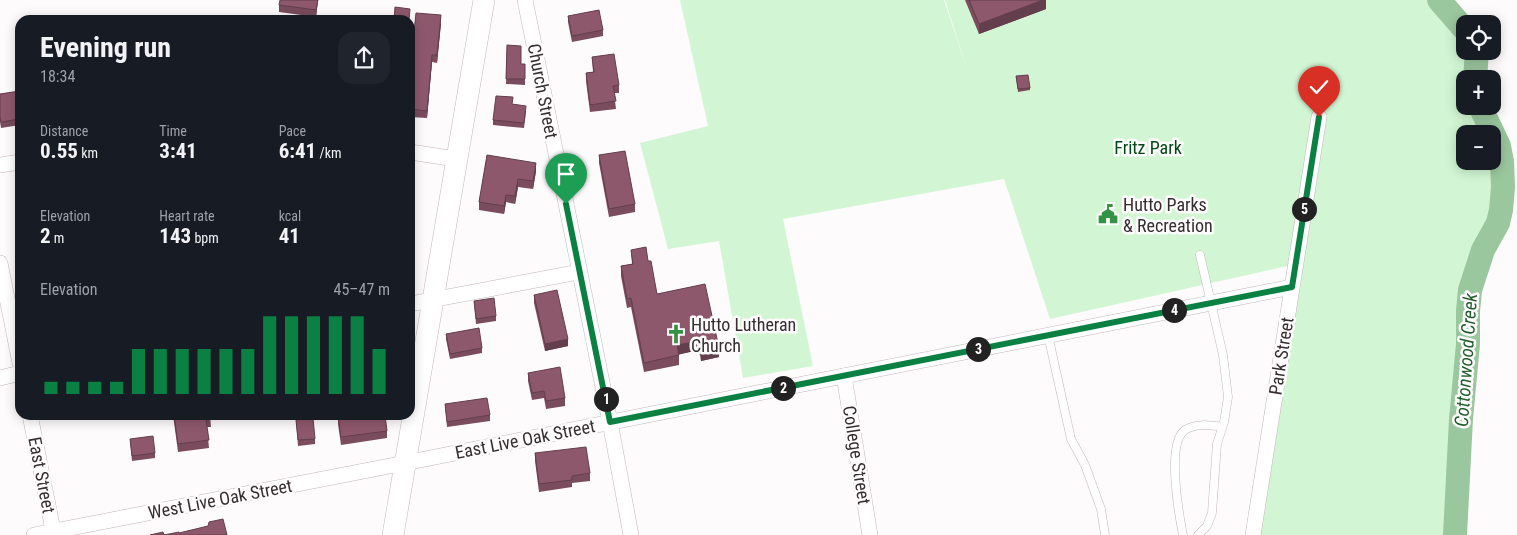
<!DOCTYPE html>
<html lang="en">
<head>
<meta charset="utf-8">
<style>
	:root { --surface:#171b24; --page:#20242c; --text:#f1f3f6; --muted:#9ea1a6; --accent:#0b8043 }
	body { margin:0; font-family:"Roboto Condensed",sans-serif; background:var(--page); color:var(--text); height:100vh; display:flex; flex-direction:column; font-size:19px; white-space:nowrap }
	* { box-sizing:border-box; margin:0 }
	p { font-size:16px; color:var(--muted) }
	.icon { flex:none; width:28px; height:28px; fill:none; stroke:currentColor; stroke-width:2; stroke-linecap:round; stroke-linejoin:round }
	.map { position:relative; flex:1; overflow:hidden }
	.details { position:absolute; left:15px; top:15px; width:400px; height:405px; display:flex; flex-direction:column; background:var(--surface); border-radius:15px; box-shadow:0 2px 12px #0003 }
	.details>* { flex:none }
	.tools { position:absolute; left:1456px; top:15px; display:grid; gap:10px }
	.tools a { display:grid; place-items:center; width:45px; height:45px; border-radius:10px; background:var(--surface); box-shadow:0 2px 12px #0003; font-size:25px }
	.pin { position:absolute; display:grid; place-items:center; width:42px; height:42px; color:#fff; margin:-51px -21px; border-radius:50% 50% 50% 0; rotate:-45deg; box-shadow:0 0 5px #0007 }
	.pin .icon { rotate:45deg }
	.km { position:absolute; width:25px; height:25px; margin:-12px; border-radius:50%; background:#222; color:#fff; font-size:14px; line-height:25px; text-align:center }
	.round { display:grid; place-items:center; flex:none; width:52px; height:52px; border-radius:15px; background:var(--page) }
	.head { display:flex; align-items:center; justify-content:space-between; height:85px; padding:0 25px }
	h1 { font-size:28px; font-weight:700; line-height:38px }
	.stats { display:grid; grid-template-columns:repeat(3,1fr); gap:8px; height:85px; padding:5px 25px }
	.stats div { display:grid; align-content:center }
	.stats b { font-size:21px; font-weight:700 }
	.stats small { font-size:14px; font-weight:400 }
	.stats p { font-size:14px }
	.chart { height:140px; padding:10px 25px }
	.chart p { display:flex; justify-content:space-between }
	.chart svg { width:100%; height:90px; margin-top:5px; stroke:var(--accent); stroke-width:6 }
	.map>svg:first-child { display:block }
</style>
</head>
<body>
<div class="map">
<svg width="1517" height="535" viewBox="0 0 1517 535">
	<rect width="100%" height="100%" fill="#fefbfc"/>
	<path fill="#d2f6d4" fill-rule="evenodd" d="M680 0H944L967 69 945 0H1435L1465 29V51H1475L1477 79H1465V106H1481L1501 153 1505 199 1481 269 1468 324 1460 535H1260L1301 263 1050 319 1004 179 783 219 813 366 743 378 719 241 668 249 640 143 708 126ZM1465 134H1492V161H1465Z"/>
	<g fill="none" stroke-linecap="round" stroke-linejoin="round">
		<g stroke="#9bc79e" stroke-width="24">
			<polyline points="1439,0 1465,30"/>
			<polyline points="1475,79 1477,51"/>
			<polyline points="1455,535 1461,419 1468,344 1468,311 1470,290 1483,250 1498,223 1501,210 1503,187 1502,162 1499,146 1480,106"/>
		</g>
		<defs>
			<g id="lane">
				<polyline points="1048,335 1071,439 1085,465 1101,509 1105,535"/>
				<path d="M1183 535C1179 515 1166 443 1185 430 1196 423 1209 425 1222 427"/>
				<polyline points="1198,535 1207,526 1212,513 1217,444 1224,422 1228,397 1223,355 1200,255"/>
			</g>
			<g id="street">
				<polyline points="525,0 610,422 631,535"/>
				<polyline points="410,152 456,159"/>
				<polyline points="0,165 20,162"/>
				<polyline points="0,263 20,363"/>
				<polyline points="410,304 579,272"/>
				<polyline points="844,376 870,535"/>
				<polyline points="0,378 20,373"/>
				<polyline points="30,415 54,535"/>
				<polyline points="34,535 405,463 1292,287"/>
				<polyline points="1253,535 1319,117"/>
			</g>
			<polyline id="secondary" points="393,535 484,0"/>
		</defs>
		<use href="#lane" stroke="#c4b5ba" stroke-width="9"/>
		<use href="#street" stroke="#c4b5ba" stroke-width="16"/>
		<use href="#secondary" stroke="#c4b5ba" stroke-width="22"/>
		<use href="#lane" stroke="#fff" stroke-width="8"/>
		<use href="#street" stroke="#fff" stroke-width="15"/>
		<use href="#secondary" stroke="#fff" stroke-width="21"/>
	</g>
	<g fill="#7a4c5d">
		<polygon points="318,0 316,17 279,12 279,5"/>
		<polygon points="965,0 1046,0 1046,9 979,34"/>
		<polygon points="568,16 603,30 603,36 572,42 568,22"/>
		<polygon points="441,23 437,63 432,62 427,118 410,117 410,69"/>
		<polygon points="507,45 521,64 525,64 525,85 506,84"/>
		<polygon points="592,57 619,85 619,93 614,93 616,109 590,112 586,81 586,73 593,72"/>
		<polygon points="1016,76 1030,88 1030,90 1018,92"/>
		<polygon points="20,91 20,125 1,128 0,122 0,94"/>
		<polygon points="513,104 526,111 524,128 493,125 493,120"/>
		<polygon points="487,155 536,171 533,189 518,187 515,204 506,202 504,214 479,210 479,202"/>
		<polygon points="599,155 635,204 635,212 609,217 599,163"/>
		<polygon points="631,250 648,261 657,294 719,357 701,361 699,350 679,354 679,365 644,372 631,307 627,308 621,276 621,266 632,264"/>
		<polygon points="534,295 568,346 545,351 534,303"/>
		<polygon points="474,301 496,316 496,321 476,324"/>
		<polygon points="446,334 482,348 482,353 450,359 446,339"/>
		<polygon points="528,373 565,398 565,406 546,409 544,398 532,400 528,381"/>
		<polygon points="445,404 490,415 490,421 447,427"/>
		<polygon points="173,415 210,415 211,427 207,427 209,448 178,452"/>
		<polygon points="338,416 387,431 387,438 341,445 338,424"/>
		<polygon points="296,420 315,439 315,444 298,446"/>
		<polygon points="130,439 155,453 155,458 132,461"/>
		<polygon points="535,453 590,473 590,481 572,483 572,487 539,492 535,461"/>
	</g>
	<g fill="#633e4c">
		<polygon points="318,0 316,17 316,10"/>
		<polygon points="1043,0 1046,0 1046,9 979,34 979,24"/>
		<polygon points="441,15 441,23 437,63 437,55"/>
		<polygon points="432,55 432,62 427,118 427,111"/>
		<polygon points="536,163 536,171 533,189 533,181"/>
		<polygon points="518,179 518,187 515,204 515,196"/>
		<polygon points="506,195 506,202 504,214 504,206"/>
		<polygon points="568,339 568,346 545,351 545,344"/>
		<polygon points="699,341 699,350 677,355 677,345"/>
		<polygon points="719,348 719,357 701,361 701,351"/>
	</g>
	<g fill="#8e586c" stroke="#633e4c">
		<polygon points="280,0 318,0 316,10 279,5"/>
		<polygon points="969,0 1043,0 979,24"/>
		<polygon points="395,7 410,9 409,20 394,20"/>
		<polygon points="599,10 603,30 572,36 568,16"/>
		<polygon points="416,13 441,15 437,55 432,55 427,111 410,109 410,69"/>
		<polygon points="507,45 521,46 521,64 525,64 525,79 506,79"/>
		<polygon points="614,54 619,85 613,86 616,101 590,105 586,73 594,72 592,57"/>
		<polygon points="1028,75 1030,88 1018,89 1016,76"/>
		<polygon points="20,91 20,119 1,122 0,117 0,94"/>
		<polygon points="496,96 513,97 512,104 526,106 524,123 493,120"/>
		<polygon points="625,151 635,204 609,209 599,155"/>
		<polygon points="487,155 536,163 533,181 518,179 515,196 506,195 504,206 479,202"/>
		<polygon points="646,247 648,261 651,261 657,294 705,284 719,348 701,351 699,341 677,345 679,355 644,363 631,298 627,299 621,266 633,264 631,250"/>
		<polygon points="557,290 568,339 545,344 534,295"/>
		<polygon points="494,298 496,316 476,319 474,301"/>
		<polygon points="479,328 482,348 450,354 446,334"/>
		<polygon points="560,367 565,398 546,401 544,391 532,393 528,373"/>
		<polygon points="487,398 490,415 447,422 445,404"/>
		<polygon points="174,415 210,415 211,419 206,420 209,440 178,444"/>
		<polygon points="347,415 385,415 387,431 341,437 338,416"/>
		<polygon points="313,418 315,439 298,440 296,420"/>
		<polygon points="153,436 155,453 132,456 130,439"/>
		<polygon points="586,447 590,473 572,476 572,480 539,484 535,453"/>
		<polygon points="223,519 227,535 150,535 163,532 164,535 179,532 179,533 208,526 209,522"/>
	</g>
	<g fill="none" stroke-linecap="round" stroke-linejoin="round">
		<defs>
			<polyline id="route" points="566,204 610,422 1292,287 1319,117"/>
		</defs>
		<use href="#route" stroke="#fff" stroke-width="10"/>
		<use href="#route" stroke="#0b8043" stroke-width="6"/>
	</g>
	<defs>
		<symbol id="civic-bare" viewBox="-9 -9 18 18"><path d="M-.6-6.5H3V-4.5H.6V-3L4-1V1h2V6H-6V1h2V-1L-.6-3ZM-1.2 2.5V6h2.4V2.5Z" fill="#349245" stroke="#fefbfc" stroke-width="2.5" paint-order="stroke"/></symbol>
		<symbol id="church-bare" viewBox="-9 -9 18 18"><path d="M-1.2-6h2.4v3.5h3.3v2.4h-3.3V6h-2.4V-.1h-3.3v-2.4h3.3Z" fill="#349245" stroke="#fefbfc" stroke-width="2.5" paint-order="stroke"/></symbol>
	</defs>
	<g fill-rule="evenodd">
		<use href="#civic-bare" x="1094" y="200" width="28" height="28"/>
		<use href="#church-bare" x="662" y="320" width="28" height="28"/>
	</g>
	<g text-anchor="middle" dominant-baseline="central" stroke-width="5" stroke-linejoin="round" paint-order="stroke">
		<g font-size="18" fill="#342e30" stroke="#fefbfc">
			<text transform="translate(543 91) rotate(79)">Church Street</text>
			<text transform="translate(1281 356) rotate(-81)">Park Street</text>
			<text transform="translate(525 439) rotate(-11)">East Live Oak Street</text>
			<text transform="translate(857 455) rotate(81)">College Street</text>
			<text transform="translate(42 475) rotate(79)">East Street</text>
			<text transform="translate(220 499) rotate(-11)">West Live Oak Street</text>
		</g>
		<g font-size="18" fill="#004814" stroke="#fefbfc">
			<text x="1148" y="147">Fritz Park</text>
		</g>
		<g font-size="18" fill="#342e30" stroke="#fefbfc" text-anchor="start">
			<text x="1123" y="204">Hutto Parks<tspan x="1123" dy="21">&amp; Recreation</tspan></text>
			<text x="691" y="324">Hutto Lutheran<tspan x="691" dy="21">Church</tspan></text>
		</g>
		<g font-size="19" font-style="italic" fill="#205f2b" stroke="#fefbfc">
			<text transform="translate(1466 360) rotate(-86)">Cottonwood Creek</text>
		</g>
	</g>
</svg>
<div class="tools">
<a><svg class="icon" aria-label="locate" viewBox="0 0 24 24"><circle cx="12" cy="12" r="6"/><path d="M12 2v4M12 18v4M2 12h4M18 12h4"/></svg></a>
<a>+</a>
<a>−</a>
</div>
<div class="pin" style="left:566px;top:204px;background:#1e9e55"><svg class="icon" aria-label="arrive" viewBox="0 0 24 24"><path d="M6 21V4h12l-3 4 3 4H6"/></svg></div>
<div class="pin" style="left:1319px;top:117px;background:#d93025"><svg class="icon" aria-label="check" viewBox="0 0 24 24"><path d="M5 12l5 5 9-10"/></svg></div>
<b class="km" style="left:606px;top:399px">1</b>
<b class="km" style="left:783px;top:388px">2</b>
<b class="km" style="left:978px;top:349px">3</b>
<b class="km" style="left:1174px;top:310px">4</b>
<b class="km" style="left:1304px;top:209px">5</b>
<section class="details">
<div class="head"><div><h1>Evening run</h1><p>18:34</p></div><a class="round"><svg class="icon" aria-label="share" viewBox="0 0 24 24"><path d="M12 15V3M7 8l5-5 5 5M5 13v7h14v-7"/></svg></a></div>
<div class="stats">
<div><p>Distance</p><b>0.55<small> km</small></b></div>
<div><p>Time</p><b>3:41</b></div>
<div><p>Pace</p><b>6:41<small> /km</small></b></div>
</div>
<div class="stats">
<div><p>Elevation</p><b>2<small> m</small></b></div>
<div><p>Heart rate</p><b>143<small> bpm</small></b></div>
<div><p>kcal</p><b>41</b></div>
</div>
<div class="chart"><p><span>Elevation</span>45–47 m</p>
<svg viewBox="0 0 160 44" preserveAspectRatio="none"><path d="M5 44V38M15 44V38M25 44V38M35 44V38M45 44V22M55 44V22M65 44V22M75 44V22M85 44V22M95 44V22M105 44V6M115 44V6M125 44V6M135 44V6M145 44V6M155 44V22"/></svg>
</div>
</section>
</div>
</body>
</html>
